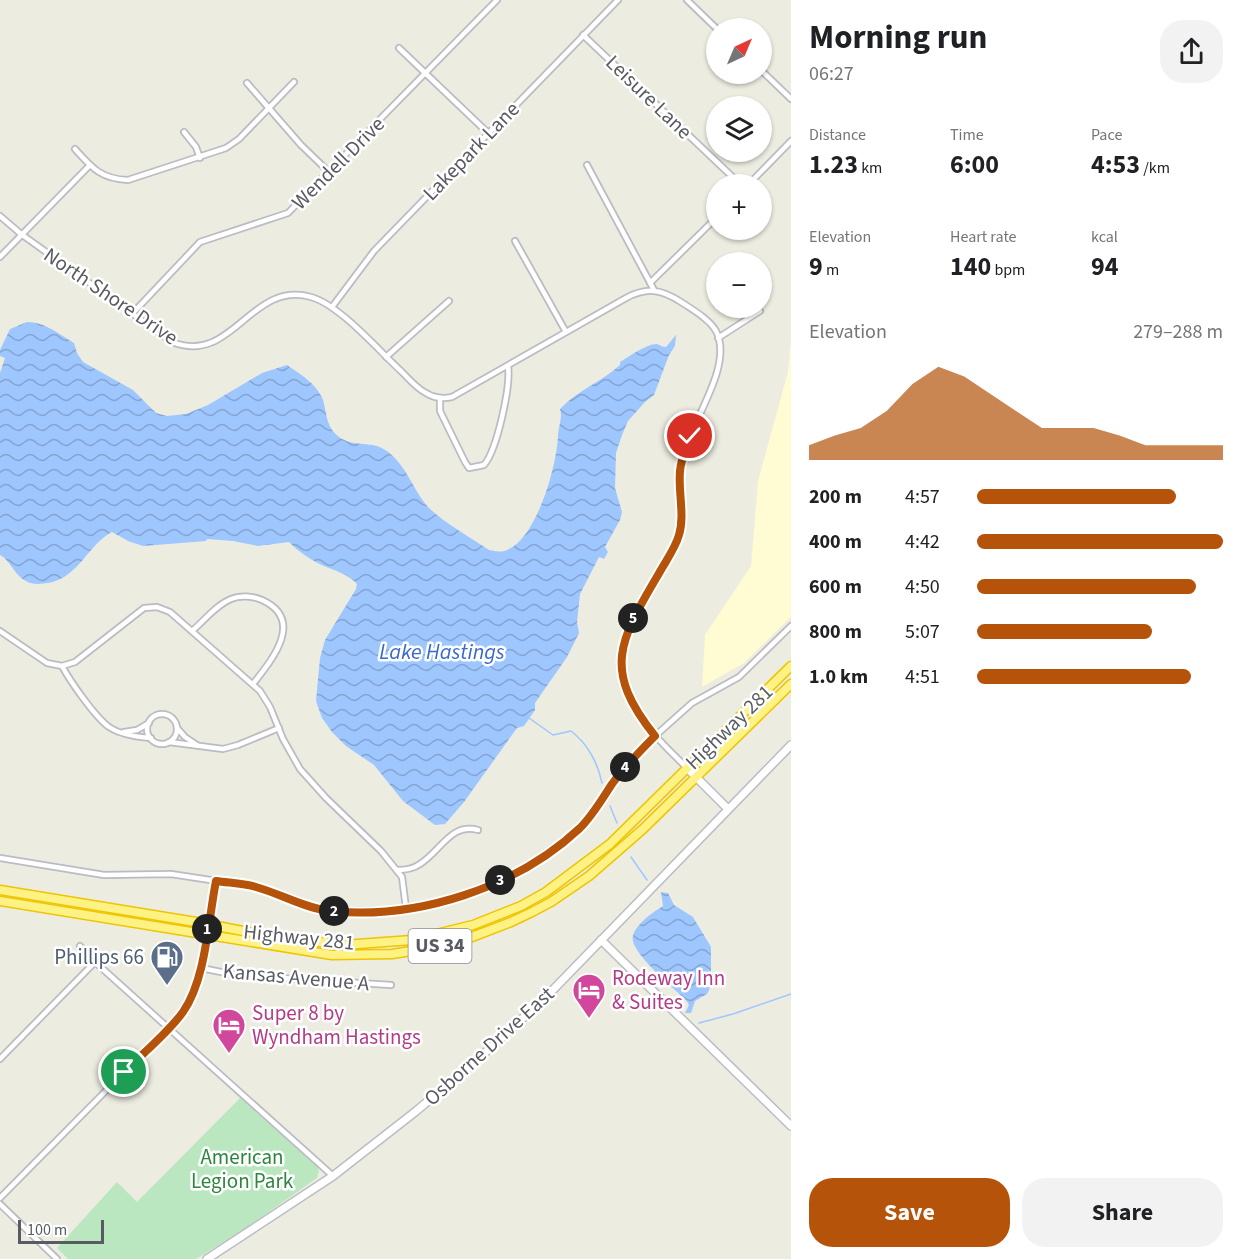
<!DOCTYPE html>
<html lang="en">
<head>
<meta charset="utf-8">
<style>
	:root { --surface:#fff; --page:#f2f2f2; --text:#202124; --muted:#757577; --accent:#b45309 }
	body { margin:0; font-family:"Source Sans 3",sans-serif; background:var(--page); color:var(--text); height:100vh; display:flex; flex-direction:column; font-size:22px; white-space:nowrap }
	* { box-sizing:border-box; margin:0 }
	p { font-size:20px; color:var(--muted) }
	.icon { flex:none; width:33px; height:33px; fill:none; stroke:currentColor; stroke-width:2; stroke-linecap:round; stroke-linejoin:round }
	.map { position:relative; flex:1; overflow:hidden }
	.drawer { display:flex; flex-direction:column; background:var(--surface); width:450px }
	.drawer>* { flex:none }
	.needle { width:39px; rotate:44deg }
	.buttons { position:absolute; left:706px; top:18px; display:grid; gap:12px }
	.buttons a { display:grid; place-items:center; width:66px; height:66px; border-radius:50%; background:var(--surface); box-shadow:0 2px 4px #0004; font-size:30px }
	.scale { position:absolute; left:18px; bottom:15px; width:86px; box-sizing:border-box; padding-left:6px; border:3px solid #595b62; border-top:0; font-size:16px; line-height:21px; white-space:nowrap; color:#595b62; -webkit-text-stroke:4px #fff; paint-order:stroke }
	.pin { position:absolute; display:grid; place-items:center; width:51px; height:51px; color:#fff; margin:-26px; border:3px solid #fff; border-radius:50%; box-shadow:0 2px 6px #0007 }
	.km { position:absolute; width:30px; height:30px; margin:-15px; border-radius:50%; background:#222; color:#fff; font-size:16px; line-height:30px; text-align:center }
	.round { display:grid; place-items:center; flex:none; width:63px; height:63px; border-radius:24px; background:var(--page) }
	.headline { display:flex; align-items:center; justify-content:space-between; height:102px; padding:0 18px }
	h1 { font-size:33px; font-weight:700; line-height:45px }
	.metrics { display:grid; grid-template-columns:repeat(3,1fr); gap:9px; height:102px; padding:6px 18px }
	.metrics div { display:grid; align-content:center }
	.metrics b { font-size:26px; font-weight:700 }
	.metrics small { font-size:16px; font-weight:400 }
	.metrics p { font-size:16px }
	.chart { height:168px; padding:12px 18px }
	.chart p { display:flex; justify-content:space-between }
	.chart svg { width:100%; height:108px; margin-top:6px; fill:var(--accent); opacity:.7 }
	.action { display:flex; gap:12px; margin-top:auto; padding:12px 18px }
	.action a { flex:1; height:69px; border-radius:24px; background:var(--accent); color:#fff; font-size:24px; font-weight:700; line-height:69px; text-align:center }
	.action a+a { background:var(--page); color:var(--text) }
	ul { padding:0 18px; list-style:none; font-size:20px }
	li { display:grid; grid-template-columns:96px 72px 1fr; align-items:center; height:45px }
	li i { height:15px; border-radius:8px; background:var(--accent) }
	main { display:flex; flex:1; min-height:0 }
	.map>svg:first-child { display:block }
</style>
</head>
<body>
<main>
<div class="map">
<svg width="791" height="1259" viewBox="0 0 791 1259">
	<defs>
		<pattern id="water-waves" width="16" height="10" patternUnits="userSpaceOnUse" patternTransform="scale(1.5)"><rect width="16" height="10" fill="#9ec6ff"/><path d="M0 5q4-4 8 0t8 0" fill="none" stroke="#84a4d2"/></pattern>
	</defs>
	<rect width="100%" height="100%" fill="#edece0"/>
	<polygon fill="#fffbd3" points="791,339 791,617 744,663 702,687 705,635 751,566 758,481 788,372"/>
	<polygon fill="#bae7c0" points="240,1098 317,1166 319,1171 317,1178 243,1230 196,1259 68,1259 57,1248 117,1182 137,1202"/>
	<g fill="url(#water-waves)">
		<path d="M27 322C45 322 59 334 74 343L77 353 83 362 133 390 156 413 167 416 186 414 208 405 262 373 287 365C300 374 317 384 323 400 327 414 326 427 339 437 354 448 372 440 387 451 407 466 413 490 428 507 444 523 470 537 489 550 495 551 501 553 507 550 537 538 557 465 558 436 558 427 563 418 560 409 578 390 601 382 620 365V362C628 357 648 343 657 344 660 345 663 347 666 347L676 335 675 346 669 355 654 395 645 402 628 421 622 435 616 453 615 488 622 512 620 520 605 547 608 552 604 559 599 557 580 594 577 622 579 633 567 657 535 703V710L524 726 517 728 464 802 445 824 435 825 403 801 374 765 346 746 332 732 322 718 316 701 320 658 325 640 356 589 357 584C348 574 336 571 324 566 311 560 299 552 289 542L258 546 233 541 207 539 206 541 143 546 128 541 112 532C88 544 79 578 48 583 40 584 33 585 26 581 14 575 11 561 0 555V373L5 358 0 356V350L10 329Z"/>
		<path d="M661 892 668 893 674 905 693 917 711 947V986L707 994 695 1001 691 1013H685L689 1005 686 1000C675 989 628 951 633 936 636 924 653 912 663 906Z"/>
	</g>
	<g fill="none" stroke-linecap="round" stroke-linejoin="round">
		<g stroke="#9ec6ff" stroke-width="1.5">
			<path d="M529 718 553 735 571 731C587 743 598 763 602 783"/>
			<polyline points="610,806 617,823"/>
			<polyline points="631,857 647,880"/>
			<polyline points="699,1023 733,1014 791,994"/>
		</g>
		<defs>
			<g id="street">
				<polyline points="687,0 717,29"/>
				<polyline points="583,35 740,184"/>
				<polyline points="399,48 488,133"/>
				<polyline points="762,71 791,99"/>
				<polyline points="247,83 301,145 329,172"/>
				<polyline points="184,132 196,147 200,158"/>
				<path d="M75 149C92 168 101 179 128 180L226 148 239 139 294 82"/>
				<polyline points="587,165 654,290"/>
				<polyline points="749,184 791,141"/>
				<path d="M0 216 21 234 172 342C233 366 250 280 311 297 340 305 379 351 402 372 409 379 416 388 426 393 434 398 443 399 452 397L626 298C647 287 661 289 681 302 693 310 709 319 716 331 735 367 687 427 680 464 676 489 687 517 677 541 660 583 622 615 622 664 623 709 657 738 687 768"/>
				<polyline points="515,241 566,332"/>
				<polyline points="0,257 90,165"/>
				<polyline points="650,283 717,217"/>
				<polyline points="332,307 374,251 618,0"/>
				<polyline points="132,314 200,242 288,213 497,0"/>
				<polyline points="718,338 760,311"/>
				<polyline points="386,357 449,301"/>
				<path d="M440 398V411L465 462 469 468 484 465C497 450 511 386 508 366"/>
				<polyline points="0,631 47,663 62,666 75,662 144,608 157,607 170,612 260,691 270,707 283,739 300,769 326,798 381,851 402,877 406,908"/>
				<path d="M192 631C204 621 216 605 231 599 240 595 253 596 262 600 306 620 271 661 253 684"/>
				<path d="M62 666C70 681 95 717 109 727 121 735 137 737 151 738"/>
				<circle cx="162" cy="729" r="15"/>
				<polyline points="177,728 185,737 197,745"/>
				<polyline points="124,732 137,730 149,723"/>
				<polyline points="169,742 223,749 238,745 279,728"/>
				<polyline points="0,858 104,875 171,874 243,885 256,887 299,903 328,910 389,911 445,901 505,878 526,866 568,838 591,815 625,768 655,736 692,703 739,677 791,626"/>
				<path d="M397 870C405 870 413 869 420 864 440 852 451 822 478 830"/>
				<polyline points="80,946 95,962 333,1176"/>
				<polyline points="201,968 236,975 391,985"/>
				<polyline points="0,1059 95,962"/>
				<path d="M0 1198 168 1028C208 986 206 935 216 881"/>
				<polyline points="0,1204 57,1259"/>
			</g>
			<g id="secondary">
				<polyline points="687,768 728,809"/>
				<polyline points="601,940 791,1126"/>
				<polyline points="207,1259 333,1176 415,1112 477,1060 546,997 791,745"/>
			</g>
			<g id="highway">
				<polyline points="0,890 196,922 264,935 344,945 412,940 473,925 521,906 546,892 610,844 791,666"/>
				<polyline points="0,901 332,955 392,954 437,947 464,940 511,922 532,912 551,902 589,876 643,829 791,684"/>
			</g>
		</defs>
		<use href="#street" stroke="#bbbcc3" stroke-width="8"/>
		<use href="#secondary" stroke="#bbbdc5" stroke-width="10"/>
		<use href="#highway" stroke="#edc500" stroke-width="11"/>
		<use href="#street" stroke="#fff" stroke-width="4.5"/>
		<use href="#secondary" stroke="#fff" stroke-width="7"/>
		<use href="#highway" stroke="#fff285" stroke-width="8"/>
	</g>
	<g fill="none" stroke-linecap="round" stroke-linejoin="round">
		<defs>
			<path id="route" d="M124 1072C143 1053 167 1034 183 1012 206 979 208 921 216 881 229 883 243 883 256 887 281 894 304 908 330 911 417 920 516 888 580 828 593 815 602 799 612 784 625 766 640 751 655 736 602 670 619 641 658 575 665 562 675 549 679 535 685 515 678 492 680 471 681 459 686 448 690 436"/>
		</defs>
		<use href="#route" stroke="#fff" stroke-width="12"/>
		<use href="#route" stroke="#b45309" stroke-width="8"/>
	</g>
	<defs>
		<symbol id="fuel-pin" viewBox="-11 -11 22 30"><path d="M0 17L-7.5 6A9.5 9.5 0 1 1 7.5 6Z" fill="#5c6f8a" stroke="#fff"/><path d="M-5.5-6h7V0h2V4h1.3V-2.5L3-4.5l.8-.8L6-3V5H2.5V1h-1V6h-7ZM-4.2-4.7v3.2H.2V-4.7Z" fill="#fff"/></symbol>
		<symbol id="hotel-pin" viewBox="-11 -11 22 30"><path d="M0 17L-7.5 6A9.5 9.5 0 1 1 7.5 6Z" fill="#d1479c" stroke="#fff"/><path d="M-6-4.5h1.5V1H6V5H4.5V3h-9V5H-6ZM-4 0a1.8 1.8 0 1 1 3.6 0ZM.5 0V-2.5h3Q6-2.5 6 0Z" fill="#fff"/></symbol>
	</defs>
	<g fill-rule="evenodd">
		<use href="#fuel-pin" x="148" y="938" width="38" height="52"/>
		<use href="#hotel-pin" x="570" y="971" width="38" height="52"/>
		<use href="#hotel-pin" x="210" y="1006" width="38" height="52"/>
	</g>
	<g text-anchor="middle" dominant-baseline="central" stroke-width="5" stroke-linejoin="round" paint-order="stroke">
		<rect fill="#fff" stroke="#8b8c91" stroke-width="1.5" x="408.5" y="929" width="63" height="34" rx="4.5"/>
		<g font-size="20" font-weight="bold" fill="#595b62">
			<text x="440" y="946">US 34</text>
		</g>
		<g font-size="21" fill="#595b62" stroke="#fff">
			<text transform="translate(649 97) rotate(44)">Leisure Lane</text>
			<text transform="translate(471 151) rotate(-46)">Lakepark Lane</text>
			<text transform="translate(338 163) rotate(-45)">Wendell Drive</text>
			<text transform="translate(111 296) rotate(34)">North Shore Drive</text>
			<text transform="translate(729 727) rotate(-44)">Highway 281</text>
			<text transform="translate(299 937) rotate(6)">Highway 281</text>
			<text transform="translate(296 977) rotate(5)">Kansas Avenue A</text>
			<text transform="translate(489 1046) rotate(-42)">Osborne Drive East</text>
		</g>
		<g font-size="21" fill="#4e5e75" stroke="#fff" text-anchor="end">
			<text x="144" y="957">Phillips 66</text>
		</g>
		<g font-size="21" fill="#b23c85" stroke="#fff" text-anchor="start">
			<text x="612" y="978">Rodeway Inn<tspan x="612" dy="24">&amp; Suites</tspan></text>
			<text x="252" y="1013">Super 8 by<tspan x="252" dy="24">Wyndham Hastings</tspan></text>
		</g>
		<g font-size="21" fill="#2e853f" stroke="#fff">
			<text x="242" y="1157">American<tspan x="242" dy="24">Legion Park</tspan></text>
		</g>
		<g font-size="22" font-style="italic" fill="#386acb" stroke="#fff">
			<text x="442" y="652">Lake Hastings</text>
		</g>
	</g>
</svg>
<div class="buttons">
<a><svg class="needle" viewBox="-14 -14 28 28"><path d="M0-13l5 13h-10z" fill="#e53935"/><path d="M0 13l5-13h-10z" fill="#757577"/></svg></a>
<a><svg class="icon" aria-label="layers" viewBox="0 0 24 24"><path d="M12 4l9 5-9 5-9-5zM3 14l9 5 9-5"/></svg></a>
<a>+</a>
<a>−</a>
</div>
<div class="scale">100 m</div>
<div class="pin" style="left:124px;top:1072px;background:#1e9e55"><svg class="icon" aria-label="arrive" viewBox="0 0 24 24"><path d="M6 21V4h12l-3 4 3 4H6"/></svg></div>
<div class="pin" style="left:690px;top:436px;background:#d93025"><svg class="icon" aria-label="check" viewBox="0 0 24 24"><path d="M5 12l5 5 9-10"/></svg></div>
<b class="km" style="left:207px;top:929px">1</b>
<b class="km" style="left:334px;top:911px">2</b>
<b class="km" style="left:500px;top:880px">3</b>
<b class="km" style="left:625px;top:767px">4</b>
<b class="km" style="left:633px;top:618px">5</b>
</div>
<section class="drawer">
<div class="headline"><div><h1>Morning run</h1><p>06:27</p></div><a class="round"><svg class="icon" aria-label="share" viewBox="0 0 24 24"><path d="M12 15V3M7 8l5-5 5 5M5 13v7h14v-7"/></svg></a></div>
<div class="metrics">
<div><p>Distance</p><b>1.23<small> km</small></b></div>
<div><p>Time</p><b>6:00</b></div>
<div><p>Pace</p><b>4:53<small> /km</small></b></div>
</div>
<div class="metrics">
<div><p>Elevation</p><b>9<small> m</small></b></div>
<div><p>Heart rate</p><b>140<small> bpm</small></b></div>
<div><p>kcal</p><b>94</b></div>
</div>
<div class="chart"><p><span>Elevation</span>279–288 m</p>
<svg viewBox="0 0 160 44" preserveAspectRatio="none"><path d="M0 44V38L10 34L20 31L30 24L40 13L50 6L60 10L70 17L80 24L90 31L100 31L110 31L120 34L130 38L140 38L150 38L160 38V44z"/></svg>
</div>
<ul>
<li><b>200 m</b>4:57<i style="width:81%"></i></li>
<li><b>400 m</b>4:42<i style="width:100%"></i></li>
<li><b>600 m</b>4:50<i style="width:89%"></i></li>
<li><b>800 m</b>5:07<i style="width:71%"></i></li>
<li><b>1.0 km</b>4:51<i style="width:87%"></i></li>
</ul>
<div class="action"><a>Save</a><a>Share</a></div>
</section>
</main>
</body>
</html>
